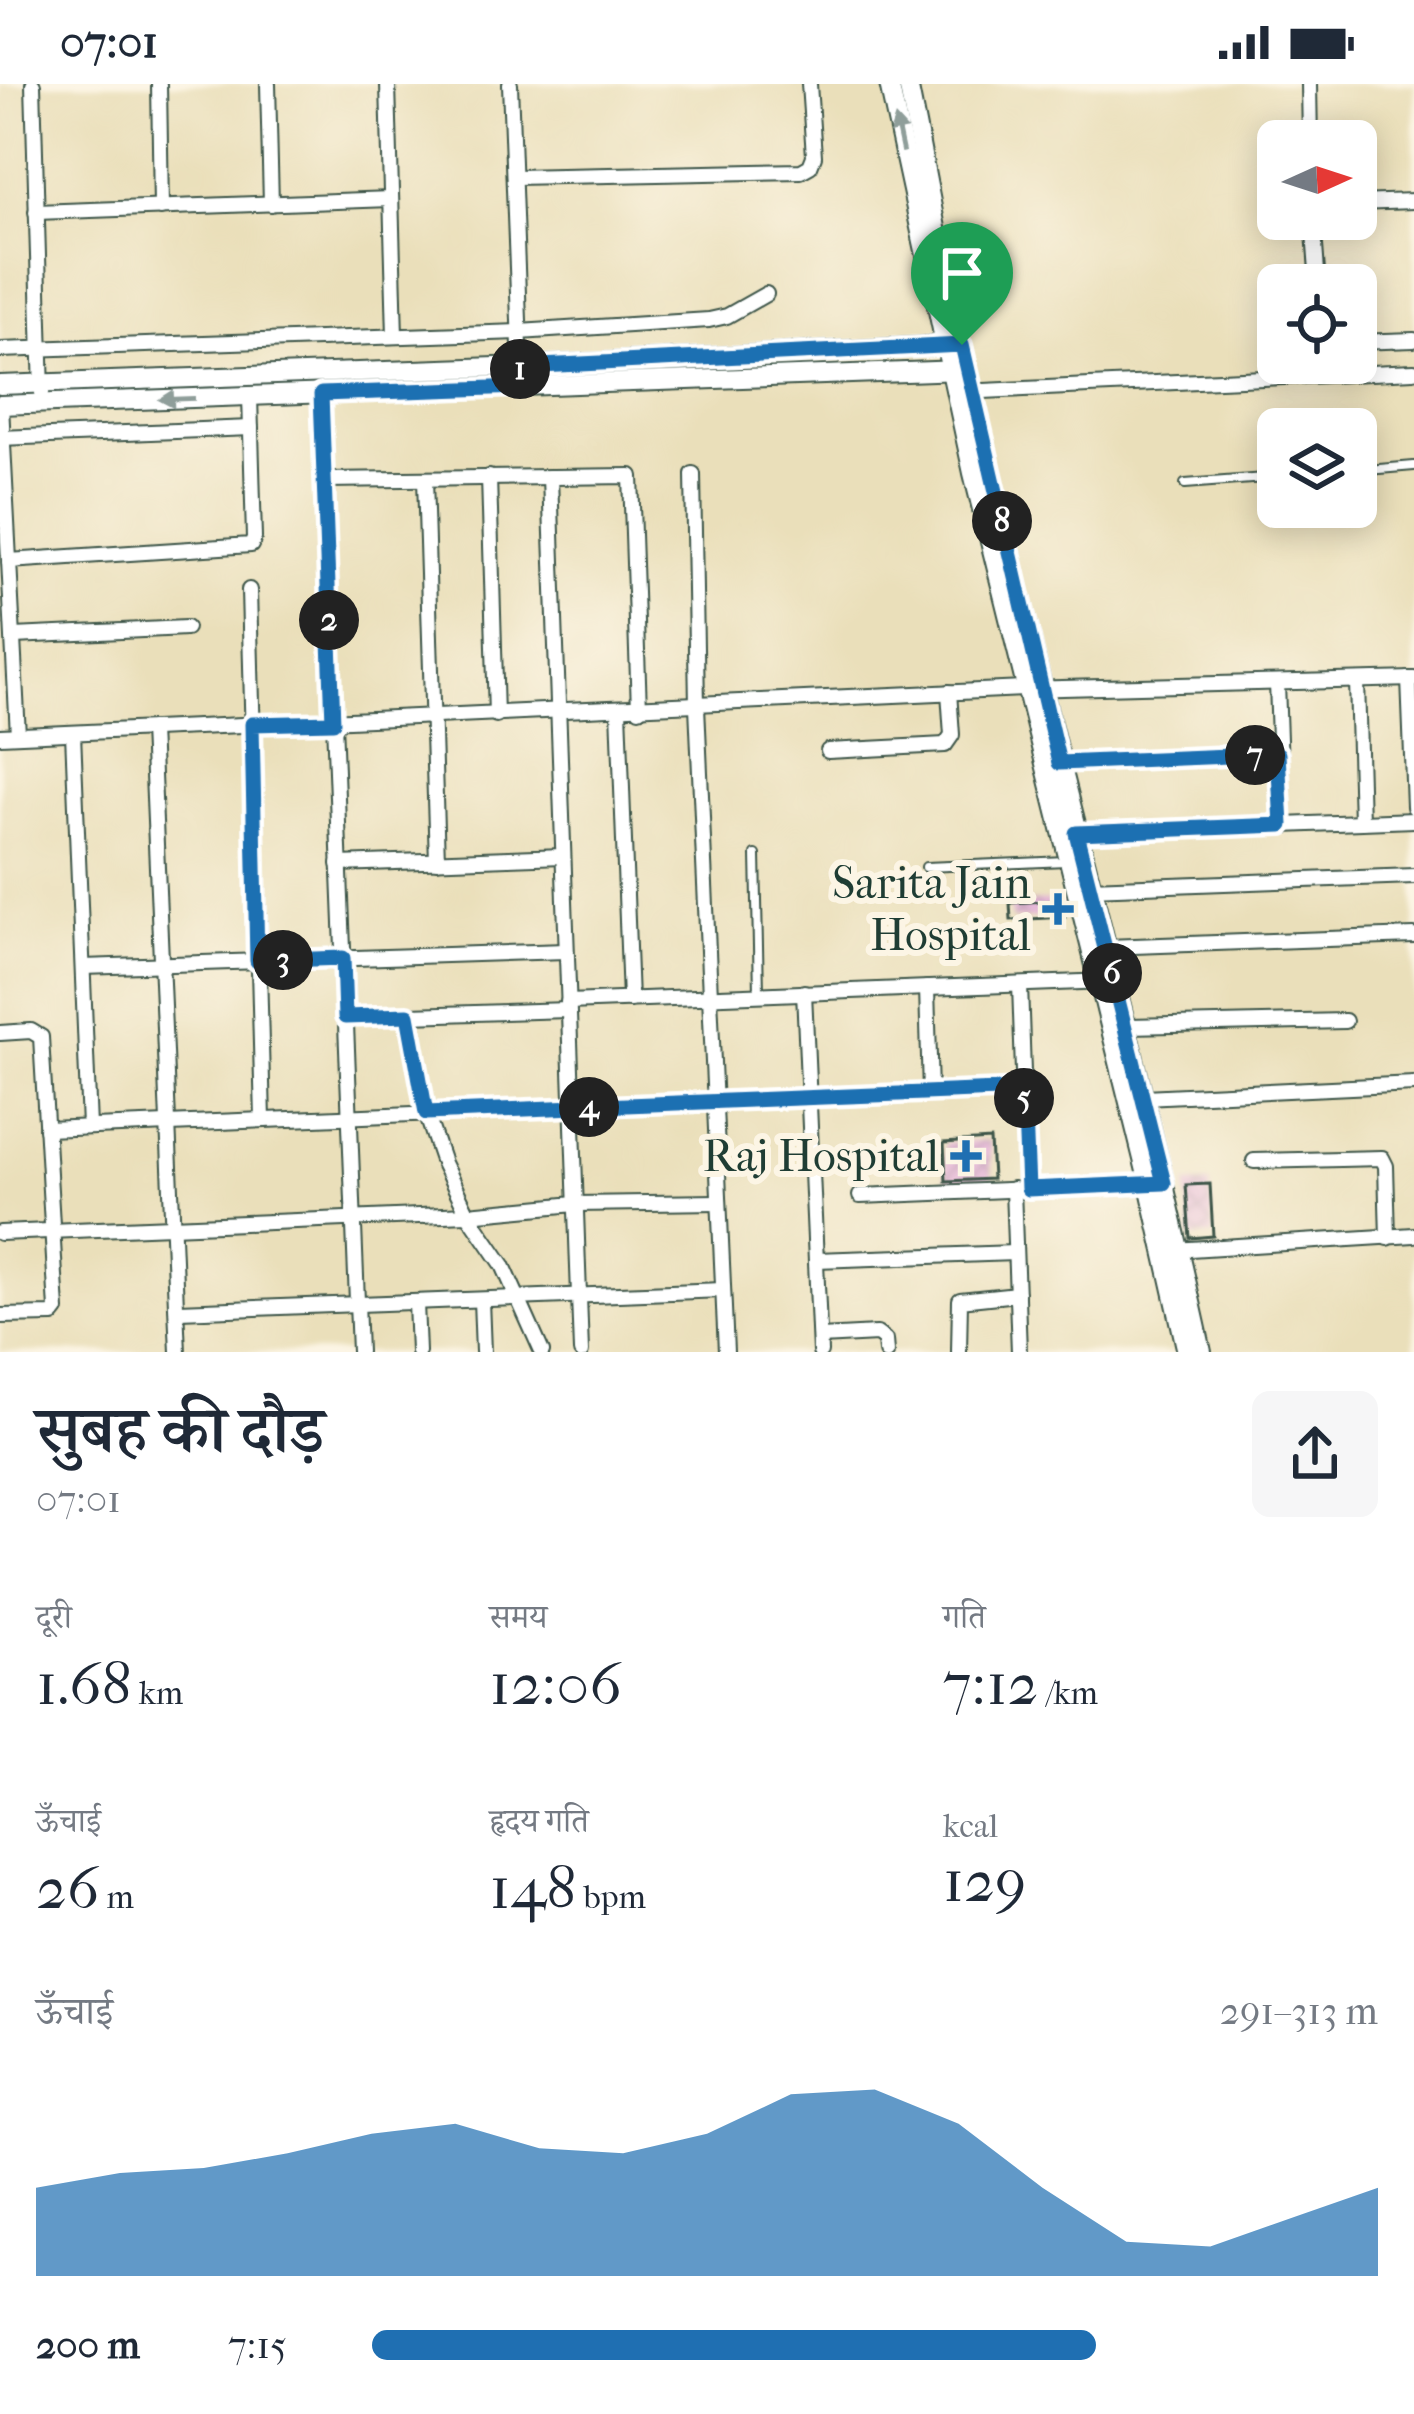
<!DOCTYPE html>
<html lang="hi">
<head>
<meta charset="utf-8">
<style>
	:root { --surface:#fff; --page:#f6f6f7; --text:#1f2937; --muted:#747a83; --accent:#1f6fb2 }
	body { margin:0; font-family:"IM FELL French Canon","Noto Serif Devanagari",serif; background:var(--page); color:var(--text); height:100vh; display:flex; flex-direction:column; font-size:45px; white-space:nowrap }
	* { box-sizing:border-box; margin:0 }
	p { font-size:39px; color:var(--muted) }
	.icon { flex:none; width:66px; height:66px; fill:none; stroke:currentColor; stroke-width:2; stroke-linecap:round; stroke-linejoin:round }
	.map { position:relative; height:1268px; overflow:hidden }
	.panel { display:flex; flex-direction:column; background:var(--surface); flex:1 }
	.panel>* { flex:none }
	.needle { width:78px; rotate:87deg }
	.fabs { position:absolute; left:1257px; top:36px; display:grid; gap:24px }
	.fabs a { display:grid; place-items:center; width:120px; height:120px; border-radius:18px; background:var(--surface); box-shadow:0 6px 30px #0003; font-size:60px }
	.pin { position:absolute; display:grid; place-items:center; width:102px; height:102px; color:#fff; margin:-123px -51px; border-radius:50% 50% 50% 0; rotate:-45deg; box-shadow:0 0 12px #0007 }
	.pin .icon { rotate:45deg }
	.km { position:absolute; width:60px; height:60px; margin:-30px; border-radius:50%; background:#222; color:#fff; font-size:33px; line-height:60px; text-align:center }
	.round { display:grid; place-items:center; flex:none; width:126px; height:126px; border-radius:18px; background:var(--page) }
	.overview { display:flex; align-items:center; justify-content:space-between; height:204px; padding:0 36px }
	h1 { font-size:66px; font-weight:600; line-height:90px }
	.figures { display:grid; grid-template-columns:repeat(3,1fr); gap:18px; height:204px; padding:12px 36px }
	.figures div { display:grid; align-content:center }
	.figures b { font-size:60px; font-weight:600 }
	.figures small { font-size:33px; font-weight:400 }
	.figures p { font-size:33px }
	.chart { height:336px; padding:24px 36px }
	.chart p { display:flex; justify-content:space-between }
	.chart svg { width:100%; height:216px; margin-top:12px; fill:var(--accent); opacity:.7 }
	ul { padding:0 36px; list-style:none; font-size:39px }
	li { display:grid; grid-template-columns:192px 144px 1fr; align-items:center; height:90px }
	li i { height:30px; border-radius:15px; background:var(--accent) }
	.status { display:flex; justify-content:space-between; align-items:center; height:84px; padding:0 60px; background:var(--surface); direction:ltr }
	.status svg { height:33px; fill:currentColor }
	.map>svg:first-child { display:block }
</style>
</head>
<body>
<div class="status"><b>07:01</b><svg viewBox="0 0 49 12"><path d="M0 12V9h3v3zM5 12V6h3v6zM10 12V3h3v9zM15 12V0h3v12zM26 1h20v11H26zM47 4h2v5h-2z"/></svg></div>
<div class="map">
<svg width="1414" height="1268" viewBox="0 0 1414 1268">
	<defs>
		<pattern id="building-cross-hatch" width="8" height="8" patternUnits="userSpaceOnUse" patternTransform="scale(3)"><rect width="8" height="8" fill="#e0a8d4"/><path d="M0 0l8 8M0 8l8-8" fill="none" stroke="#b58aad"/></pattern>
	</defs>
	<rect width="100%" height="100%" fill="#fcf5e5"/>
	<filter id="ink" filterUnits="userSpaceOnUse"><feTurbulence type="fractalNoise" baseFrequency=".00833" numOctaves="2"/><feDisplacementMap in="SourceGraphic" scale="24" xChannelSelector="R" yChannelSelector="G"/><feConvolveMatrix kernelMatrix="1 2 1 2 8 2 1 2 1" color-interpolation-filters="sRGB"/></filter>
	<filter id="wash" filterUnits="userSpaceOnUse"><feTurbulence type="fractalNoise" baseFrequency=".004" numOctaves="4" result="noise"/><feDisplacementMap in="SourceGraphic" scale="48" xChannelSelector="R" yChannelSelector="G"/><feGaussianBlur stdDeviation="2.7" result="paint"/><feColorMatrix in="noise" values="0 0 0 0 0 0 0 0 0 0 0 0 0 0 0 0 0 1.4 0 .05"/><feComposite in="paint" operator="in"/></filter>
	<g filter="url(#wash)">
		<rect width="100%" height="100%" fill="#eadfba"/>
		<g id="blocks">
			<g fill="url(#building-cross-hatch)">
				<polygon points="1064,816 1065,833 1011,836 1010,819"/>
				<polygon points="990,1056 992,1095 946,1097 944,1059"/>
				<polygon points="1210,1100 1213,1152 1190,1154 1186,1101"/>
			</g>
		</g>
	</g>
	<g filter="url(#ink)">
		<use href="#blocks" fill-opacity="0" stroke="#3d5548" stroke-width="3"/>
		<g fill="none" stroke-linecap="round" stroke-linejoin="round">
			<defs>
				<g id="service">
					<polyline points="1356,387 1414,382"/>
					<polyline points="1185,400 1278,393"/>
					<polyline points="756,771 759,908"/>
					<polyline points="926,783 1066,777"/>
				</g>
				<g id="minor">
					<polyline points="33,0 42,309"/>
					<polyline points="159,0 161,124"/>
					<polyline points="268,0 271,120"/>
					<polyline points="388,0 395,252"/>
					<polyline points="510,0 521,289"/>
					<polyline points="1309,0 1310,57"/>
					<polyline points="514,93 801,87 810,82 814,72 809,0"/>
					<polyline points="1356,119 1414,117"/>
					<polyline points="36,128 391,115"/>
					<polyline points="1313,135 1318,201"/>
					<polyline points="1356,258 1414,256"/>
					<polyline points="0,266 519,248 709,236 727,232 766,210"/>
					<polyline points="962,308 1414,287"/>
					<polyline points="321,310 359,1268"/>
					<polyline points="1,321 18,651"/>
					<polyline points="0,354 251,344"/>
					<polyline points="693,390 697,622 726,1268"/>
					<polyline points="489,393 496,631"/>
					<polyline points="550,393 581,1268"/>
					<polyline points="425,395 437,777"/>
					<polyline points="324,396 631,392 639,625"/>
					<polyline points="9,477 251,461 254,454 250,312"/>
					<polyline points="249,506 263,1036"/>
					<polyline points="14,552 186,544"/>
					<polyline points="1409,595 1414,723"/>
					<polyline points="1357,597 1361,738"/>
					<polyline points="1277,599 1282,741"/>
					<polyline points="619,625 630,916"/>
					<polyline points="151,645 178,1268"/>
					<polyline points="73,649 89,1043"/>
					<polyline points="0,652 1024,605 1414,595"/>
					<polyline points="828,667 945,661 952,651 949,608"/>
					<polyline points="1059,679 1278,670"/>
					<polyline points="1076,749 1414,736"/>
					<polyline points="339,780 563,772"/>
					<polyline points="1090,804 1414,792"/>
					<polyline points="1106,863 1414,852"/>
					<polyline points="83,883 566,867"/>
					<polyline points="1020,901 1027,1104"/>
					<polyline points="927,904 930,1009"/>
					<polyline points="804,908 820,1268"/>
					<polyline points="568,918 1108,897"/>
					<polyline points="408,931 426,1029 443,1079 468,1130 503,1181 542,1268"/>
					<polyline points="345,933 568,926"/>
					<polyline points="1128,942 1345,937"/>
					<polyline points="0,949 31,947 41,953 57,1226 53,1231 0,1232"/>
					<polyline points="1144,1013 1414,1000"/>
					<polyline points="46,1045 1024,1005"/>
					<polyline points="1254,1077 1382,1074 1386,1082 1388,1154"/>
					<polyline points="1013,1105 1019,1268"/>
					<polyline points="860,1112 1155,1100"/>
					<polyline points="0,1149 468,1130 575,1120 719,1118"/>
					<polyline points="1174,1166 1414,1151"/>
					<polyline points="816,1176 1015,1169"/>
					<polyline points="481,1216 483,1268"/>
					<polyline points="416,1219 418,1268"/>
					<polyline points="179,1227 723,1206"/>
					<polyline points="820,1253 877,1250 885,1256 886,1268"/>
					<polyline points="959,1268 960,1216 1017,1210"/>
				</g>
				<g id="tertiary">
					<polyline points="889,0 973,389 1145,1083 1187,1268"/>
					<path d="M908 0C929 104 947 209 971 312 1046 631 1132 948 1202 1268"/>
					<polyline points="0,301 582,280 954,261"/>
					<polyline points="0,321 961,286"/>
				</g>
			</defs>
			<use href="#service" stroke="#3d5548" stroke-width="12"/>
			<use href="#minor" stroke="#3d5548" stroke-width="18"/>
			<use href="#tertiary" stroke="#3d5548" stroke-width="22"/>
			<use href="#service" stroke="#fff" stroke-width="8"/>
			<use href="#minor" stroke="#fff" stroke-width="14"/>
			<use href="#tertiary" stroke="#fff" stroke-width="18"/>
		</g>
		<defs><path id="oneway-solid" d="M-6-.8H1V-3.2L6.5 0L1 3.2V.8H-6Z" transform="scale(3)"/></defs>
		<g fill="#8f9e9a">
			<use href="#oneway-solid" transform="translate(899 51) rotate(-102)"/>
			<use href="#oneway-solid" transform="translate(177 315) rotate(178)"/>
		</g>
	</g>
	<g fill="none" stroke-linecap="round" stroke-linejoin="round" filter="url(#ink)">
		<defs>
			<polygon id="route" points="962,261 1059,679 1278,670 1282,741 1076,749 1164,1099 1028,1105 1024,1005 426,1029 408,931 345,933 343,874 257,877 252,640 333,638 321,310 521,303 520,283"/>
		</defs>
		<use href="#route" stroke="#fff" stroke-width="24"/>
		<use href="#route" stroke="#1f6fb2" stroke-width="15"/>
	</g>
	<g fill="#1f6fb2" stroke="#fcf5e5" stroke-width="4.5">
		<path d="M1052 807h12v12h12v12h-12v12h-12v-12h-12v-12h12z"/>
		<path d="M960 1054h12v12h12v12h-12v12h-12v-12h-12v-12h12z"/>
	</g>
	<g text-anchor="middle" dominant-baseline="central" stroke-width="12" stroke-linejoin="round" paint-order="stroke">
		<g font-size="45" fill="#1f3d34" stroke="#fcf5e5" text-anchor="end">
			<text x="1031" y="799">Sarita Jain<tspan x="1031" dy="52">Hospital</tspan></text>
			<text x="939" y="1072">Raj Hospital</text>
		</g>
	</g>
</svg>
<div class="fabs">
<a><svg class="needle" viewBox="-14 -14 28 28"><path d="M0-13l5 13h-10z" fill="#e53935"/><path d="M0 13l5-13h-10z" fill="#747a83"/></svg></a>
<a><svg class="icon" aria-label="locate" viewBox="0 0 24 24"><circle cx="12" cy="12" r="6"/><path d="M12 2v4M12 18v4M2 12h4M18 12h4"/></svg></a>
<a><svg class="icon" aria-label="layers" viewBox="0 0 24 24"><path d="M12 4l9 5-9 5-9-5zM3 14l9 5 9-5"/></svg></a>
</div>
<div class="pin" style="left:962px;top:261px;background:#1e9e55"><svg class="icon" aria-label="arrive" viewBox="0 0 24 24"><path d="M6 21V4h12l-3 4 3 4H6"/></svg></div>
<b class="km" style="left:520px;top:285px">1</b>
<b class="km" style="left:329px;top:536px">2</b>
<b class="km" style="left:283px;top:876px">3</b>
<b class="km" style="left:589px;top:1023px">4</b>
<b class="km" style="left:1024px;top:1014px">5</b>
<b class="km" style="left:1112px;top:889px">6</b>
<b class="km" style="left:1255px;top:671px">7</b>
<b class="km" style="left:1002px;top:437px">8</b>
</div>
<section class="panel">
<div class="overview"><div><h1>सुबह की दौड़</h1><p>07:01</p></div><a class="round"><svg class="icon" aria-label="share" viewBox="0 0 24 24"><path d="M12 15V3M7 8l5-5 5 5M5 13v7h14v-7"/></svg></a></div>
<div class="figures">
<div><p>दूरी</p><b>1.68<small> km</small></b></div>
<div><p>समय</p><b>12:06</b></div>
<div><p>गति</p><b>7:12<small> /km</small></b></div>
</div>
<div class="figures">
<div><p>ऊँचाई</p><b>26<small> m</small></b></div>
<div><p>हृदय गति</p><b>148<small> bpm</small></b></div>
<div><p>kcal</p><b>129</b></div>
</div>
<div class="chart"><p><span>ऊँचाई</span>291–313 m</p>
<svg viewBox="0 0 160 44" preserveAspectRatio="none"><path d="M0 44V26L10 23L20 22L30 19L40 15L50 13L60 18L70 19L80 15L90 7L100 6L110 13L120 26L130 37L140 38L150 32L160 26V44z"/></svg>
</div>
<ul>
<li><b>200 m</b>7:15<i style="width:72%"></i></li>
</ul>
</section>
</body>
</html>
